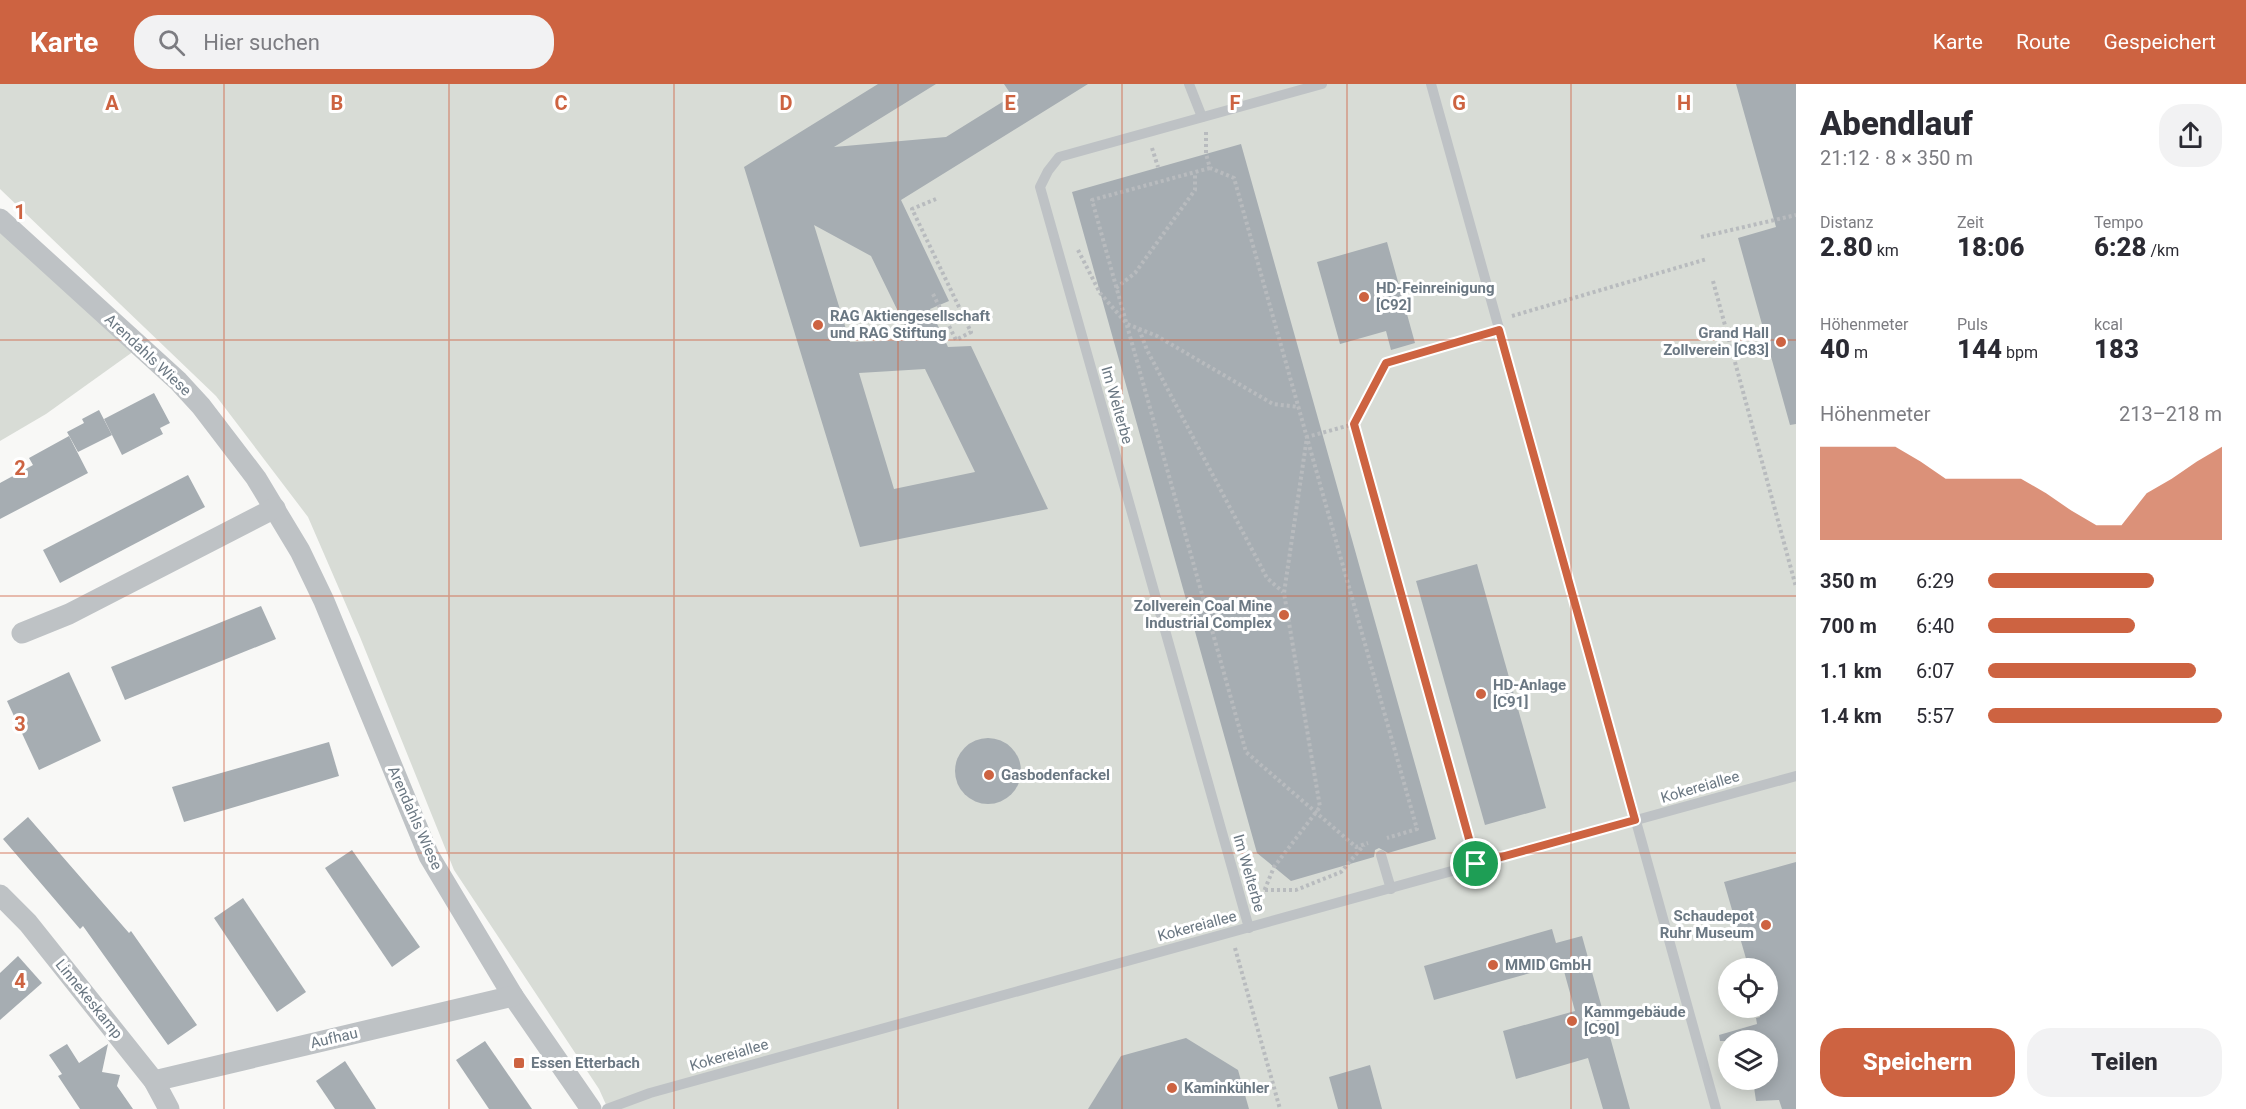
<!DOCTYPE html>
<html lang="de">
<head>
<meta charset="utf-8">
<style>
	:root { --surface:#fff; --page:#f2f2f3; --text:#2b2b33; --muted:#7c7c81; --accent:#cd6341 }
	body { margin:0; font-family:Roboto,sans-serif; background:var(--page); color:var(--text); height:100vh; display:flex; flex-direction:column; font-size:22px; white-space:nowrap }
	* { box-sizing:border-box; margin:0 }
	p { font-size:20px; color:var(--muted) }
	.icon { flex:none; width:33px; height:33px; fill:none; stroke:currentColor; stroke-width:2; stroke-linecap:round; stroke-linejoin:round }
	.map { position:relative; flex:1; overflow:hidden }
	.panel { display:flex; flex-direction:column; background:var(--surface); width:450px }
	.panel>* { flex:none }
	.controls { position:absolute; left:1718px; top:874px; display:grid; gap:12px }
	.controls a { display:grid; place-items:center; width:60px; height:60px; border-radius:50%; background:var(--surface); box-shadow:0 3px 15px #0003; font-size:30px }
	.pin { position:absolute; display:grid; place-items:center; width:51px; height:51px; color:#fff; margin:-26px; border:3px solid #fff; border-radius:50%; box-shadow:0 2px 6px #0007 }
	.round { display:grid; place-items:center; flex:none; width:63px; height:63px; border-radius:24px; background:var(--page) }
	.summary { display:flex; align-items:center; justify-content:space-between; height:102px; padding:0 24px }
	h1 { font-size:33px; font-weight:800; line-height:45px }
	.stats { display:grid; grid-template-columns:repeat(3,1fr); gap:9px; height:102px; padding:6px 24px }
	.stats div { display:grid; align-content:center }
	.stats b { font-size:26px; font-weight:800 }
	.stats small { font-size:16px; font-weight:400 }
	.stats p { font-size:16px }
	.chart { height:168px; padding:12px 24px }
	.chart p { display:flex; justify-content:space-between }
	.chart svg { width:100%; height:108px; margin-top:6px; fill:var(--accent); opacity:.7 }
	.cta { display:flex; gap:12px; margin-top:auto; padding:12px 24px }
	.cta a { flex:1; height:69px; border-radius:24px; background:var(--accent); color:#fff; font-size:24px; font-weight:800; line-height:69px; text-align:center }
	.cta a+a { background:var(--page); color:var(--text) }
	ul { padding:0 24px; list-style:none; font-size:20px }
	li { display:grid; grid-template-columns:96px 72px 1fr; align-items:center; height:45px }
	li i { height:15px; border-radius:8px; background:var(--accent) }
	header { display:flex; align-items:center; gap:36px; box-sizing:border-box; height:84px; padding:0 30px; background:var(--accent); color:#fff }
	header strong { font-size:28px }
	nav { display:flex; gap:33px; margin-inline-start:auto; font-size:21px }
	.search { width:420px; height:54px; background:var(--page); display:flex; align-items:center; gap:15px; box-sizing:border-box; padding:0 21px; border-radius:24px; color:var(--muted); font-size:22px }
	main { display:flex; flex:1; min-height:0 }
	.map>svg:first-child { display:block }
</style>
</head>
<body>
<header>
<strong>Karte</strong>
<div class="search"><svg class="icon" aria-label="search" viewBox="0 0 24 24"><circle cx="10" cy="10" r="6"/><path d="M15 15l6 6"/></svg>Hier suchen</div>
<nav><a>Karte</a><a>Route</a><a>Gespeichert</a></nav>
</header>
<main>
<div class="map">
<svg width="1796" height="1025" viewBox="0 0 1796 1025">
	<rect width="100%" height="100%" fill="#f8f8f6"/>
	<g fill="#d8dcd6" fill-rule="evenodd">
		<path d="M0 0H1796V1025H608L599 1005 454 786 360 553 308 433 216 312 0 105ZM1728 885H1767V924H1728ZM1728 957H1767V996H1728Z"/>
		<polygon points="0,140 134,267 46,330 0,357"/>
	</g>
	<g fill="#a6adb2" fill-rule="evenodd">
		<path d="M878 0H936L834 63 946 53 1012 12 1004 0H1088L901 116 949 217 930 225 948 263 971 262 1048 425 860 463 744 83ZM814 141 871 172 912 256 850 258ZM925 285 975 388 894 405 859 289Z"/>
		<polygon points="1736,0 1796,0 1796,340 1790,341 1738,154 1776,143"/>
		<polygon points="1241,60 1436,755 1388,769 1379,764 1375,766 1374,773 1291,797 1257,769 1072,108"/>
		<polygon points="1387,158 1415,259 1391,266 1386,247 1340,260 1317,178"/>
		<polygon points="154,309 170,339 160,344 163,350 122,371 104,335"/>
		<polygon points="99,326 112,351 78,368 67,348 84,339 82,335"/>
		<polygon points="69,352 88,389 0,435 0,399 33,381 29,374"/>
		<polygon points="188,391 205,423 60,499 43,466"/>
		<polygon points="1477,480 1546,724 1485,741 1416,497"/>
		<polygon points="261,522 276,555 125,616 111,583"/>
		<polygon points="69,588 101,657 39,686 7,617"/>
		<circle cx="988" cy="687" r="33"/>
		<polygon points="329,658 339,692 184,738 172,703"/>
		<polygon points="28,733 129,849 131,847 197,941 168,961 83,842 80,845 3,755"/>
		<polygon points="352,766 420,863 392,883 325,784"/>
		<polygon points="1796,778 1796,1025 1782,1025 1779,1016 1756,1017 1753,996 1767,996 1767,957 1720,957 1719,951 1757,940 1756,934 1760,933 1758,924 1767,924 1767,885 1749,885 1724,798"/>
		<polygon points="243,814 306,908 277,928 214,834"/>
		<polygon points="1552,845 1556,859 1582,852 1630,1025 1603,1025 1588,974 1516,995 1503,947 1575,927 1562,880 1434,916 1424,882"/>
		<polygon points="18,872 42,899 0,936 0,889"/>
		<polygon points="1186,954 1238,986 1249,1025 1088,1025 1121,972"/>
		<polygon points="485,957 532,1025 489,1025 456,976"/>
		<polygon points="67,960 79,979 108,960 102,988 120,991 117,1002 133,1025 80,1025 58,992 62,990 49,971"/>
		<polygon points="345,977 376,1025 335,1025 316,997"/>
		<polygon points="1370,981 1382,1025 1338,1025 1329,993"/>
	</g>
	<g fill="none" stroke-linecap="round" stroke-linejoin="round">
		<g stroke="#b8bbbe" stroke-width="4" stroke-dasharray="3 3" stroke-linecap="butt">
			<polyline points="1206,48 1206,70 1210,84 1234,94 1417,745 1387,754"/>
			<polyline points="1152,64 1158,83"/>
			<polyline points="1210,84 1092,116 1246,668 1356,763 1368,759"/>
			<polyline points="1701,153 1796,131"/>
			<polyline points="1078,166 1100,209 1127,240 1157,252 1273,320 1299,323"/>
			<polyline points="1713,197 1796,503"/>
			<polyline points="1116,204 1135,189 1195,106 1195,89"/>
			<polyline points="933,210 956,256 971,248 912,125 936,115"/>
			<polyline points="1512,232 1707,175"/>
			<polyline points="1139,245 1147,266 1267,494 1283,508"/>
			<polyline points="1471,765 1354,340 1386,279 1483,250"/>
			<polyline points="1265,806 1296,806 1341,788 1364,761"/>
			<polyline points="1260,817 1274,783 1320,723 1284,509 1307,353 1354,340"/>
			<polyline points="1235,864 1280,1025"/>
		</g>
		<g stroke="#bec2c5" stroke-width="10">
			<polyline points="1189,0 1202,33"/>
			<polyline points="1431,0 1716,1025"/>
			<polyline points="1381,771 1391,805"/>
			<polyline points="1249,844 1040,103 1048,87 1059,73 1322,0"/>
			<path d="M607 1025 650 1009C1031 901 1414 798 1796 692"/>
		</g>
		<g stroke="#bec2c5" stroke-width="21">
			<polyline points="0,135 178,297 201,322 256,394 300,467 324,517 429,772 513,912 591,1025"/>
			<polyline points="22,549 69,530 275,424"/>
			<polyline points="0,811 28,839 154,997 169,1025"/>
			<polyline points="154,997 513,912"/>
		</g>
	</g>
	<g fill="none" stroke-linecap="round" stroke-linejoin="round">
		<defs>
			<polygon id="route" points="1499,246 1635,736 1476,780 1354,340 1386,279"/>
		</defs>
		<use href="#route" stroke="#fff" stroke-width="12"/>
		<use href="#route" stroke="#cd6341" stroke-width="8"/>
	</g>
	<path fill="none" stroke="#cd6341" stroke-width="1.5" stroke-opacity="0.55" d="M224 0V1025M449 0V1025M674 0V1025M898 0V1025M1122 0V1025M1347 0V1025M1571 0V1025M0 256H1796M0 512H1796M0 769H1796"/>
	<g fill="#cd6341" stroke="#fff" stroke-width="2">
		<circle cx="1364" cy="213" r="6"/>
		<circle cx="818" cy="241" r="6"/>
		<circle cx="1781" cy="258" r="6"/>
		<circle cx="1284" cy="531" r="6"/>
		<circle cx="1481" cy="610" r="6"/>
		<circle cx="989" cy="691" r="6"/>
		<circle cx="1766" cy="841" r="6"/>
		<circle cx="1493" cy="881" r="6"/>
		<circle cx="1572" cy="937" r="6"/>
		<rect x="513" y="973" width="12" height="12" rx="3"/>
		<circle cx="1172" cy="1004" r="6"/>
	</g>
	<g text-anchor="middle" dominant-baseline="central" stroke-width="6" stroke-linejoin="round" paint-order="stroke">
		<g font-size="15" font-weight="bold" fill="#6b7883" stroke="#fff" text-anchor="start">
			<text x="1376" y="204">HD-Feinreinigung<tspan x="1376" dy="17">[C92]</tspan></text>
			<text x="830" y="232">RAG Aktiengesellschaft<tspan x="830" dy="17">und RAG Stiftung</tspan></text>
			<text x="1769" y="249" text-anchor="end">Grand Hall<tspan x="1769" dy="17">Zollverein [C83]</tspan></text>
			<text x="1272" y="522" text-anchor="end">Zollverein Coal Mine<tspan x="1272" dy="17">Industrial Complex</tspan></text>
			<text x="1493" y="601">HD-Anlage<tspan x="1493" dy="17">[C91]</tspan></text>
			<text x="1001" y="691">Gasbodenfackel</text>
			<text x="1754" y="832" text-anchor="end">Schaudepot<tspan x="1754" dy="17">Ruhr Museum</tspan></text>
			<text x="1505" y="881">MMID GmbH</text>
			<text x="1584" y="928">Kammgebäude<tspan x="1584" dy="17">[C90]</tspan></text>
			<text x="531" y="979">Essen Etterbach</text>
			<text x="1184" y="1004">Kaminkühler</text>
		</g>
		<g font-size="15" fill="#6b7883" stroke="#fff">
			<text transform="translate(148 271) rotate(43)">Arendahls Wiese</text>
			<text transform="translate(1117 321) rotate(74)">Im Welterbe</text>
			<text transform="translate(1700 703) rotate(-16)">Kokereiallee</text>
			<text transform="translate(415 734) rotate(66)">Arendahls Wiese</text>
			<text transform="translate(1249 789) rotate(74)">Im Welterbe</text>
			<text transform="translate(1197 842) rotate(-15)">Kokereiallee</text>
			<text transform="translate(89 915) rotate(51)">Linnekeskamp</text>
			<text transform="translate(334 954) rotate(-13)">Aufhau</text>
			<text transform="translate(729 971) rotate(-16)">Kokereiallee</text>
		</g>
	</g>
	<g font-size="20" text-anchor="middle" font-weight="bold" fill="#cd6341" stroke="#fff" stroke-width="6" stroke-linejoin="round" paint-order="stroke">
		<text x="112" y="26">A</text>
		<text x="337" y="26">B</text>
		<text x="561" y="26">C</text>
		<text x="786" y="26">D</text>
		<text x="1010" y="26">E</text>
		<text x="1235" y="26">F</text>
		<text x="1459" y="26">G</text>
		<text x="1684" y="26">H</text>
		<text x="20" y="135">1</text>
		<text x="20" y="391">2</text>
		<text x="20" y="647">3</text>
		<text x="20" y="904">4</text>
	</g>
</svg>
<div class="controls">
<a><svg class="icon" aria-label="locate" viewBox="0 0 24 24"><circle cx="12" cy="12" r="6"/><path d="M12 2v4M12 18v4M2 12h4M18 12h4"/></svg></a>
<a><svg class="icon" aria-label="layers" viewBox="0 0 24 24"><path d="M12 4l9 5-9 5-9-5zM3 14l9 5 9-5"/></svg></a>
</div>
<div class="pin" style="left:1476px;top:780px;background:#1e9e55"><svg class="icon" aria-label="arrive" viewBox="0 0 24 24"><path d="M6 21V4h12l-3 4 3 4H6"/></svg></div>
</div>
<section class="panel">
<div class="summary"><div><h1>Abendlauf</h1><p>21:12 · 8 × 350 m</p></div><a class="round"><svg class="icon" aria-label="share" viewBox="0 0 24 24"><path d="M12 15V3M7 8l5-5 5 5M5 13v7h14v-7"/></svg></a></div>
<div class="stats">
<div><p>Distanz</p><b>2.80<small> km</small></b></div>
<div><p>Zeit</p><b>18:06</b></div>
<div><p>Tempo</p><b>6:28<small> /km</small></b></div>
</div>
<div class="stats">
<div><p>Höhenmeter</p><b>40<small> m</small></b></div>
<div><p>Puls</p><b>144<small> bpm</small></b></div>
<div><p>kcal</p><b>183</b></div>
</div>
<div class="chart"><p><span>Höhenmeter</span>213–218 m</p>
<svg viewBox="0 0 160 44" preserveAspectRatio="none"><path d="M0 44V6L10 6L20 6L30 6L40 12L50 19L60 19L70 19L80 19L90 25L100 32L110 38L120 38L130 25L140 19L150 12L160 6V44z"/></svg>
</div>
<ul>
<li><b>350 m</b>6:29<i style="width:71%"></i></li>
<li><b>700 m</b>6:40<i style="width:63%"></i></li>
<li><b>1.1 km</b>6:07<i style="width:89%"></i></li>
<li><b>1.4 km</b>5:57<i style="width:100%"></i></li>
</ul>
<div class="cta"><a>Speichern</a><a>Teilen</a></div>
</section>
</main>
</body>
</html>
